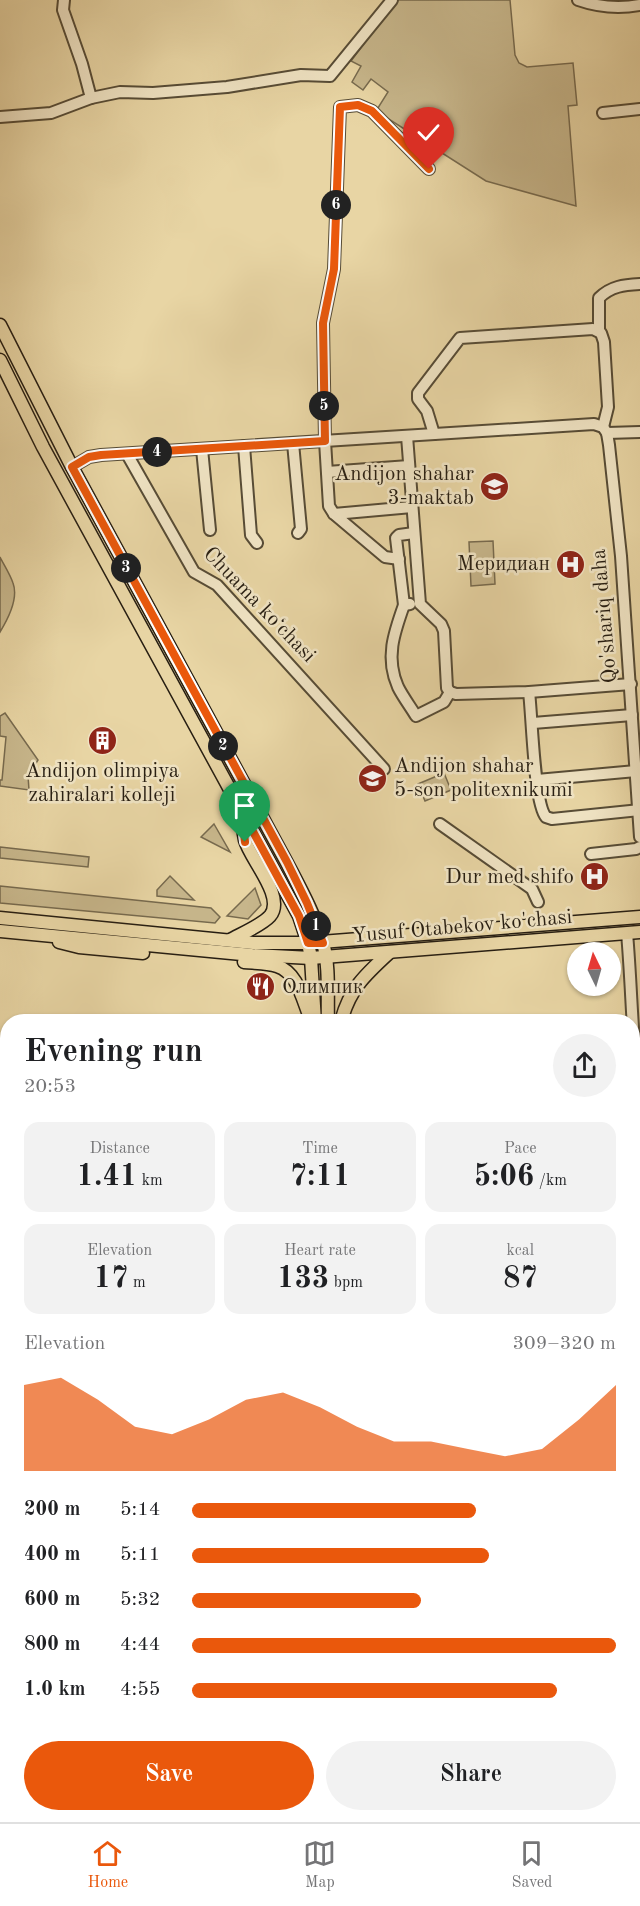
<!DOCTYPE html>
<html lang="en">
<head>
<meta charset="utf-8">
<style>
	:root { --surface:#fff; --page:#f2f2f2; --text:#202124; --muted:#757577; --line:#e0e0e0; --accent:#ea580c }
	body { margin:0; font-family:"Old Standard TT",serif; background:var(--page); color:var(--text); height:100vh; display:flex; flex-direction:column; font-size:22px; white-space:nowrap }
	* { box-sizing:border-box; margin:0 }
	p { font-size:20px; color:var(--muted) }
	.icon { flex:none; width:33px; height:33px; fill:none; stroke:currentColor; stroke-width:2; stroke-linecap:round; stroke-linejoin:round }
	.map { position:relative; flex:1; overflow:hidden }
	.side { position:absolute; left:0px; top:1014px; width:640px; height:808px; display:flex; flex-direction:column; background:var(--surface); border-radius:24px 24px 0 0; box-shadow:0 2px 4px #0004 }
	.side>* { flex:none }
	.needle { width:39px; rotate:355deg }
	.tools { position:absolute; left:567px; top:942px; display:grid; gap:12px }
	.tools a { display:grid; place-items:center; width:54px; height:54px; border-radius:50%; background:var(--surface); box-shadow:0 2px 4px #0004; font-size:30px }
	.pin { position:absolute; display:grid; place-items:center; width:51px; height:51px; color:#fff; margin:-62px -26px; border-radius:50% 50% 50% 0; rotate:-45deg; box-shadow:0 0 6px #0007 }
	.pin .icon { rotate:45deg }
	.km { position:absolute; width:30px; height:30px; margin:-15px; border-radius:50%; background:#222; color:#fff; font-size:16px; line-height:30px; text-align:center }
	.round { display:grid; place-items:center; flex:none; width:63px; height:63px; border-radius:32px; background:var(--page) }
	.summary { display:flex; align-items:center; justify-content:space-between; height:102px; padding:0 24px }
	h1 { font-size:33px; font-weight:800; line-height:45px }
	.metrics { display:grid; grid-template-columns:repeat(3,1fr); gap:9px; height:102px; padding:6px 24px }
	.metrics div { display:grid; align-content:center; border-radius:15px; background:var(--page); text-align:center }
	.metrics b { font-size:30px; font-weight:800 }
	.metrics small { font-size:16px; font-weight:400 }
	.metrics p { font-size:16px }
	.chart { height:168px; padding:12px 24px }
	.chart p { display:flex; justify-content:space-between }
	.chart svg { width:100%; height:108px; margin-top:6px; fill:var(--accent); opacity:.7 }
	.primary-button { display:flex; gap:12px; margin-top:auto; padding:12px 24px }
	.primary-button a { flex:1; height:69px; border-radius:36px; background:var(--accent); color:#fff; font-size:24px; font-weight:800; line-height:69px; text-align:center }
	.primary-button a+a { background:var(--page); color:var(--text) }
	ul { padding:0 24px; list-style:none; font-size:20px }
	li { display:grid; grid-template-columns:96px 72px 1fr; align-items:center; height:45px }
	li i { height:15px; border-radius:8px; background:var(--accent) }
	.dock { display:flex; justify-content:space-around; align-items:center; height:84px; border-top:2px solid var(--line); background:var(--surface); font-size:16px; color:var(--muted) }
	.dock a { display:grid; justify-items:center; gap:3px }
	.dock .selected { color:var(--accent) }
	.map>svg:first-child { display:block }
</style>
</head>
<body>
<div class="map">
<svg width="640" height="1822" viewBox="0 0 640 1822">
	<rect width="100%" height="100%" fill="#e8d5a4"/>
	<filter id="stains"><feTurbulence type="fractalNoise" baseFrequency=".00333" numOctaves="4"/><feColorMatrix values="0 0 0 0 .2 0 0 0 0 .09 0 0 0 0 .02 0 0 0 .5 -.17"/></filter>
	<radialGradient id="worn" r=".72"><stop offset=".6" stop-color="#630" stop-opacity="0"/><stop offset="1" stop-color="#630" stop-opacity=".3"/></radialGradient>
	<g fill="#c7b68b" stroke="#776a4e" stroke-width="1.5">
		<polygon points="396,0 510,0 515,55 519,63 527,67 573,63 577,105 568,106 576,206 486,181 376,111 388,92 371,79 363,90 352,82 361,66 351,61"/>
		<polygon points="493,541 495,584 471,586 469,542"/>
		<path d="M0 557C4 565 10 574 13 583 19 599 8 619 0 632Z"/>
		<polygon points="5,713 38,760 28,776 29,790 0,786 0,780 2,780 6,737 0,736 0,716"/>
		<polygon points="444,773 451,790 425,801 418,784"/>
		<polygon points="214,824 230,852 201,837"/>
		<polygon points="0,847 89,857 88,867 0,858"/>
		<polygon points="170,876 194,900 157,896 157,890"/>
		<polygon points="0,886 211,908 220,917 215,923 0,903"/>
		<polygon points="255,888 261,905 248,919 227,916"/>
		<polygon points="115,1815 235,1815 236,1822 117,1822"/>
	</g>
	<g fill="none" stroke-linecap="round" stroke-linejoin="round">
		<defs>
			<g id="minor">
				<polyline points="64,0 63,10 82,64 91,98"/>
				<path d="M578 0C598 7 618 9 640 5"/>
				<polyline points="603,113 640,109"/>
				<polyline points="0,117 51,113 91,98 120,92 153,93 227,87 301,75 330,76 392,0"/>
				<path d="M599 331V298C611 286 624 285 640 284"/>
				<polyline points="607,433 640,432"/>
				<polyline points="434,434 427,411 418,399 418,393 460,338 593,329 601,333 604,342 608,407 603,427"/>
				<polyline points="407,436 420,604 441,624 444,631 447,688 450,692 456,694 529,692 631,684"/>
				<polyline points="293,443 301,529 298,533"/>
				<polyline points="244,446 251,535 257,543"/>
				<polyline points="202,449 210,530"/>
				<polyline points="127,454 194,572 217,585 384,769"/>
				<polyline points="72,467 89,457 101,455 594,424 603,427 607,433 609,445 621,556 640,837"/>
				<polyline points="327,472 409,466"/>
				<polyline points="334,514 412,507"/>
				<polyline points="399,559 385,557 334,514 329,506 325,441 323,323 334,269 340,107 358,105 372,111 429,169"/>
				<polyline points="410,604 404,605 396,538 399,535 414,533"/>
				<path d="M404 605C394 633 385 658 398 687 403 697 410 706 416 716L444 702 450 692"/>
				<path d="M529 692C532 715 534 804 546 817L552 819 640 810"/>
				<polyline points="533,723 632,715"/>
				<polyline points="537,780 636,771"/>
				<polyline points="440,824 532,889 538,902"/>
				<polyline points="591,854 636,849 640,847"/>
				<path d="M627 933C632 990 632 1047 640 1103"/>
				<polyline points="0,1322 8,1329"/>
				<polyline points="633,1387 640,1386"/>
				<polyline points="0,1468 8,1474"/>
				<polyline points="633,1663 636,1663 634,1630 640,1629"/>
				<polyline points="0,1751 8,1764"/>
				<polyline points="633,1759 640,1758"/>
				<polyline points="37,1815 41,1822"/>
				<polyline points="328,1822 353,1816"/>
			</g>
			<g id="major">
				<path d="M0 325 72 467 287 863C300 888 315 915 323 943 330 967 327 996 328 1022"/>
				<polyline points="0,360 43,447 299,916 308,943 311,958 315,1022"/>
				<polyline points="0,918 253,943 308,943 640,917"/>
				<polyline points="0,931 252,955 311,958 640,932"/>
				<path d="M230 940C241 934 262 925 270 916 286 897 250 859 245 840 243 832 243 824 244 816"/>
				<polyline points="59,942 79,947 143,953"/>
				<path d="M244 962C255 963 267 963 277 966 299 973 303 1003 312 1022"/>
				<path d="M341 1022C349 989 366 974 390 952"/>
				<polyline points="337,1815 338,1822"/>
				<polyline points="353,1815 353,1822"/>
			</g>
		</defs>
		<use href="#minor" stroke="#574c36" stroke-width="14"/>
		<use href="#major" stroke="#271e12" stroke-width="15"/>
		<use href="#minor" stroke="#f0e4c4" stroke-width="10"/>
		<use href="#major" stroke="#e8d5a4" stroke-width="12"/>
	</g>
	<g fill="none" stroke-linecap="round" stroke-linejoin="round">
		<defs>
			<polyline id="route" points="245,842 243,824 244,815 299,916 308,943 323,943 307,903 287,862 72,467 89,457 101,455 325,441 323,323 334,269 340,107 358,105 372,111 429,169"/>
		</defs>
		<use href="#route" stroke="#fff" stroke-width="12"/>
		<use href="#route" stroke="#ea580c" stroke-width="8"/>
	</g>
	<defs>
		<symbol id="school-disc" viewBox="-11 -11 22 22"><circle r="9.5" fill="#8f2418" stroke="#f0e4c4"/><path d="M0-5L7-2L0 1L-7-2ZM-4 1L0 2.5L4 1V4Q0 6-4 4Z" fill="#fff"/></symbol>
		<symbol id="hospital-disc" viewBox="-11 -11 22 22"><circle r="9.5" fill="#8f2418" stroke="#f0e4c4"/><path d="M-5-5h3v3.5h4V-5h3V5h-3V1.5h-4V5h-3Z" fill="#fff"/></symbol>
		<symbol id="building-disc" viewBox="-11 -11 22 22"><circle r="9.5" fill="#8f2418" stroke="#f0e4c4"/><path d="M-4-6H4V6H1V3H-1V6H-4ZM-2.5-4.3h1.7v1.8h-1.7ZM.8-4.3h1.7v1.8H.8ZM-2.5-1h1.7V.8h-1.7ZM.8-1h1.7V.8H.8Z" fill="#fff"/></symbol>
		<symbol id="university-disc" viewBox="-11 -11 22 22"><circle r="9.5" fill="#8f2418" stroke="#f0e4c4"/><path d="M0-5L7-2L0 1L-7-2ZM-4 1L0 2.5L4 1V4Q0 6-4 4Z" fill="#fff"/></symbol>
		<symbol id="restaurant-disc" viewBox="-11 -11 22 22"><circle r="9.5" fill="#8f2418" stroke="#f0e4c4"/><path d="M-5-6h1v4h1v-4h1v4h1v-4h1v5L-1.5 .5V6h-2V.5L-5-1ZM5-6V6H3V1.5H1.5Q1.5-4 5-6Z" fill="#fff"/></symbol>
	</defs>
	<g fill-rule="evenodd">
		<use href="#school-disc" x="478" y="470" width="33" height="33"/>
		<use href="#hospital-disc" x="554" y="548" width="33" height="33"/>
		<use href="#building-disc" x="86" y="724" width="33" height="33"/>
		<use href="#university-disc" x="356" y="762" width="33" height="33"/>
		<use href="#hospital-disc" x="578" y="860" width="33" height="33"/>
		<use href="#restaurant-disc" x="244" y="970" width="33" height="33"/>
	</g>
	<g text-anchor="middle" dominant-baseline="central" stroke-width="5" stroke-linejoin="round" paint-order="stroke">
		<g font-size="21" fill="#271e12" stroke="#f0e4c4" text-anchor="end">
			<text x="474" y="474">Andijon shahar<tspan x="474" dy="24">3-maktab</tspan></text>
			<text x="550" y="564">Меридиан</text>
			<text x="394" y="766" text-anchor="start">Andijon shahar<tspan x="394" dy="24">5-son politexnikumi</tspan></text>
			<text x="102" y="771" text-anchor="middle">Andijon olimpiya<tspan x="102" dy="24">zahiralari kolleji</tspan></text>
			<text x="574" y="877">Dur med shifo</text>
			<text x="282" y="987" text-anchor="start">Олимпик</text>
		</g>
		<g font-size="21" fill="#271e12" stroke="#f0e4c4">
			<text transform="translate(259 605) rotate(46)">Chuama koʻchasi</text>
			<text transform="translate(605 616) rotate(-95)">Qo'shariq daha</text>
			<text transform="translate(462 927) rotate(-5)">Yusuf Otabekov ko'chasi</text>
		</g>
	</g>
	<rect width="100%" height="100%" filter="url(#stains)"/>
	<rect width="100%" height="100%" fill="url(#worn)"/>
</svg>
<div class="tools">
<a><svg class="needle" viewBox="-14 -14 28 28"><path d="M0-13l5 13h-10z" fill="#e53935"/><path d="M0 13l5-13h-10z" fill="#757577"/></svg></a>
</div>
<div class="pin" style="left:245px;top:842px;background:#1e9e55"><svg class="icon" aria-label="arrive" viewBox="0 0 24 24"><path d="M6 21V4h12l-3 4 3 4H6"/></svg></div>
<div class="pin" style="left:429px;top:169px;background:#d93025"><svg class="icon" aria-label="check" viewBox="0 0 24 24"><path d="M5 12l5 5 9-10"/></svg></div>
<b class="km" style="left:316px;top:926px">1</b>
<b class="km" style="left:223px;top:746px">2</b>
<b class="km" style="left:126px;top:568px">3</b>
<b class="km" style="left:157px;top:452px">4</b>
<b class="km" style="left:324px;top:406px">5</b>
<b class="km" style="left:336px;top:205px">6</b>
<section class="side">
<div class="summary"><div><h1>Evening run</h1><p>20:53</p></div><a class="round"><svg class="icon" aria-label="share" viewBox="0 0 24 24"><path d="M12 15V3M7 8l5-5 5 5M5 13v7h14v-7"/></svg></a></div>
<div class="metrics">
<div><p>Distance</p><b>1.41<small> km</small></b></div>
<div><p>Time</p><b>7:11</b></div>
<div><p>Pace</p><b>5:06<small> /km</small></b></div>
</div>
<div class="metrics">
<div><p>Elevation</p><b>17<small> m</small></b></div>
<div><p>Heart rate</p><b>133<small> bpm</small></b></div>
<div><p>kcal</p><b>87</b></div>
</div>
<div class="chart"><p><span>Elevation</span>309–320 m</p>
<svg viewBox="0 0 160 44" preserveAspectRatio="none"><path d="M0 44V9L10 6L20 15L30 26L40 29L50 23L60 15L70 12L80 18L90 26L100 32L110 32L120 35L130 38L140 35L150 23L160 9V44z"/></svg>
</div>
<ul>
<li><b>200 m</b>5:14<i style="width:67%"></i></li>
<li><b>400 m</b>5:11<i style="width:70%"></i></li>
<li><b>600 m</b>5:32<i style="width:54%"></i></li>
<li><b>800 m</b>4:44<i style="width:100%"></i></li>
<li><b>1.0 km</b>4:55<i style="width:86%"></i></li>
</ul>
<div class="primary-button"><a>Save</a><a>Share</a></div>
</section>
</div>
<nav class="dock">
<a class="selected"><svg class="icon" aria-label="home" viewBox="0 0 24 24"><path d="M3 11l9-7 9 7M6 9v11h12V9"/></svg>Home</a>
<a><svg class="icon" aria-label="map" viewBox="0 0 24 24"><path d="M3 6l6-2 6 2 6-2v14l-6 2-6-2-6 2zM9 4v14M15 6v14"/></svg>Map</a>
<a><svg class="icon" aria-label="saved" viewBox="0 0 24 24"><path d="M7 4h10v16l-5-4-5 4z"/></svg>Saved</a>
</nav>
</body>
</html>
